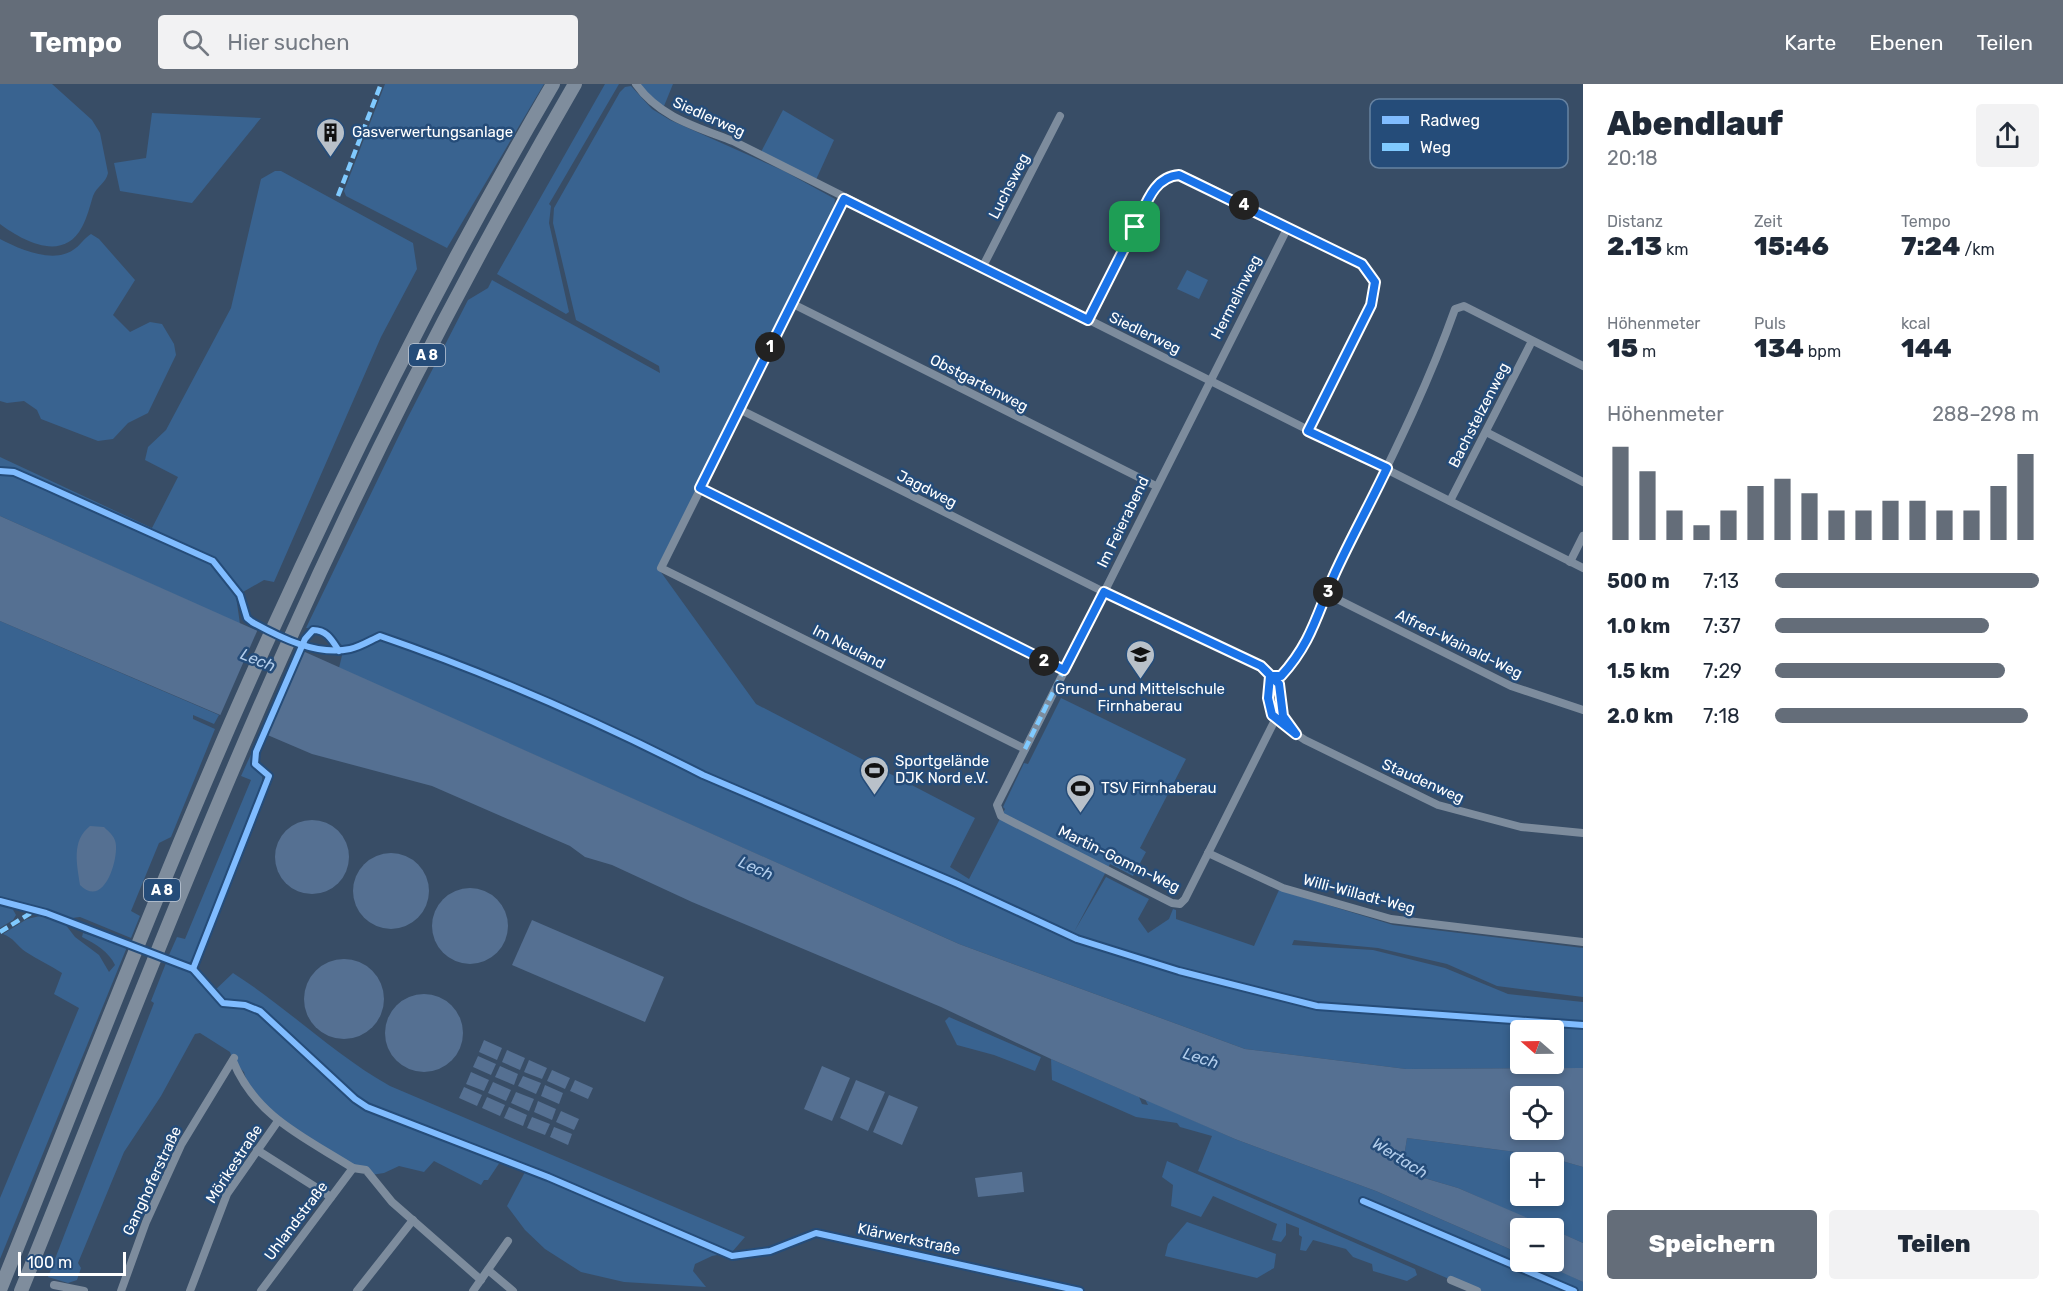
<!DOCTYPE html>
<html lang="de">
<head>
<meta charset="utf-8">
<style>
	:root { --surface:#fff; --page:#f2f2f3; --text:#1f2937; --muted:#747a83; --accent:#646d79 }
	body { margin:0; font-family:Rubik,sans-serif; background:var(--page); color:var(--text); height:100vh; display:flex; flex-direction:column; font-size:22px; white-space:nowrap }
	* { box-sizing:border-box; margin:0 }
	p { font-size:20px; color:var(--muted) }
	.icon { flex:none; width:33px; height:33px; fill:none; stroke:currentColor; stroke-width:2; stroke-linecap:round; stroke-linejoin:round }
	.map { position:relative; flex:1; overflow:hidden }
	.side { display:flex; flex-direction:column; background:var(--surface); width:480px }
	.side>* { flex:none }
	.needle { width:39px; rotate:290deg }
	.buttons { position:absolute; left:1510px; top:936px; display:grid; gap:12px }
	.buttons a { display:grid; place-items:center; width:54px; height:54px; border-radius:6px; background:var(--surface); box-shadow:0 3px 9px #0003; font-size:30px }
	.scale { position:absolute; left:18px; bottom:15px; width:108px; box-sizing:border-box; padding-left:6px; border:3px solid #fff; border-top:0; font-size:16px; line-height:21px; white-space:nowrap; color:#fff; -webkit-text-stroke:4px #254c79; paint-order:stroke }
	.pin { position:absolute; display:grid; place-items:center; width:51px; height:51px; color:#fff; margin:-26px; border-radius:12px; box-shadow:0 3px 9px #0006 }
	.km { position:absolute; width:30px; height:30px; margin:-15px; border-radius:50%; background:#222; color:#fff; font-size:16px; line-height:30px; text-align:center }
	.round { display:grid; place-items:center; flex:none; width:63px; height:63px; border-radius:6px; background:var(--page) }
	.head { display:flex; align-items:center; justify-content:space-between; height:102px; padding:0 24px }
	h1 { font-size:33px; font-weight:800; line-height:45px }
	.figures { display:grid; grid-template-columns:repeat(3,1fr); gap:9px; height:102px; padding:6px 24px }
	.figures div { display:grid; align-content:center }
	.figures b { font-size:26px; font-weight:800 }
	.figures small { font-size:16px; font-weight:400 }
	.figures p { font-size:16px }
	.chart { height:168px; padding:12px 24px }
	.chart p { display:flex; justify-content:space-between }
	.chart svg { width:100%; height:108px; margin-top:6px; stroke:var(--accent); stroke-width:6 }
	.cta { display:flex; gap:12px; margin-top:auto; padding:12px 24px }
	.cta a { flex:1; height:69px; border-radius:6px; background:var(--accent); color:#fff; font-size:24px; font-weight:800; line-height:69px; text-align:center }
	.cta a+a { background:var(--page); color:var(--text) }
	ul { padding:0 24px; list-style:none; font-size:20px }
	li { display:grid; grid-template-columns:96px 72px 1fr; align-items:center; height:45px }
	li i { height:15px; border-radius:8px; background:var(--accent) }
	header { display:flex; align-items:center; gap:36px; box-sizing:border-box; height:84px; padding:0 30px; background:var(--accent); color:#fff }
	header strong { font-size:28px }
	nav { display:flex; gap:33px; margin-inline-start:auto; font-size:21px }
	.search { width:420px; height:54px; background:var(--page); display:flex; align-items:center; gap:15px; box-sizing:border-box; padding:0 21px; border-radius:6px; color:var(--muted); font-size:22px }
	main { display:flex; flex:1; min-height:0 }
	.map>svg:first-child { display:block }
</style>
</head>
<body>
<header>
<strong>Tempo</strong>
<div class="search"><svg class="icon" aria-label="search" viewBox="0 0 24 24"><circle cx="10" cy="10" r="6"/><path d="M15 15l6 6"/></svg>Hier suchen</div>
<nav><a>Karte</a><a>Ebenen</a><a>Teilen</a></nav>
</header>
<main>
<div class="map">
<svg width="1583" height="1207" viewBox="0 0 1583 1207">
	<rect width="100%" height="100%" fill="#384d66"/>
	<g fill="#396390" fill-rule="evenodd">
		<path d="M0 0H52L92 36 100 49 108 89C106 99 97 102 93 112 90 122 87 134 82 143 63 179 23 157 0 140Z"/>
		<polygon points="385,0 544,0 447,164 346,112 344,107"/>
		<polygon points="605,0 619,0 549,120 551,122 549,139 569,228 566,230 497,190"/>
		<polygon points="636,0 673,0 662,27"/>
		<path d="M631 2 652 25 670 36 784 87 835 115 834 125 658 484 756 620 975 734 950 783 969 795 1005 725 1003 723 1024 679 1028 680 1061 614 1186 675 1140 764 1146 768 1133 792 1110 780 1074 848 1106 793 1149 815 1138 835 1148 849 1169 835 1173 825 1176 826V835L1254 862 1279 806 1393 841 1583 864V913L1497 902 1447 880 1378 864 1294 856 1292 861 1373 866 1445 884 1508 910 1583 918V984L1406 985 1245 965 959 860 339 584 344 563 323 544H306L407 335 468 216 488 204 492 196 660 289 659 282 576 236 553 139 554 124 620 8 625 3ZM1521 946H1554V980H1521Z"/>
		<polygon points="783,26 834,56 815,98 761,68"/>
		<polygon points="152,29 261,34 192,119 120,107 114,79 146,74"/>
		<polygon points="275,87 281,87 413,159 417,185 381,253 274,498 264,496 236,512 240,540 0,432 0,373 152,444 178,393 145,376 148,363 166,346 231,224 261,95"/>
		<path d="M91 150 99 155 135 196 113 231 130 248 150 238 162 240 174 260 176 271 148 329 128 339 113 355 98 357 41 335 37 326 24 317 7 319 0 317V155C19 165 53 180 73 166 80 162 84 154 91 150Z"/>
		<polygon points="1187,186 1208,196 1199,215 1177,205"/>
		<polygon points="0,537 219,631 214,640 193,631 193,635 215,645 171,753 159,759 131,827 140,832 131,854 80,833 72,834 0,816"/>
		<polygon points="253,666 250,680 262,691 263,703 193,876 189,879 169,871 177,853 185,855 251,696 241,692"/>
		<polygon points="0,821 12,824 16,831 13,836 0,844"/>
		<path d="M40 832 65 840 75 853 99 871 109 888 115 881C109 868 96 860 82 853L83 849 127 863 0 1175V1114L79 924 54 910 62 889C50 881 38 876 26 868 17 862 14 854 3 850L27 835Z"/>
		<path d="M166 879 190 887 212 909 233 889C288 924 333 970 390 1002L745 1153 732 1168 712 1172 695 1180 693 1187 706 1203 624 1198 581 1188 545 1165 525 1146 507 1122 525 1088 500 1078 488 1096H484L481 1101 434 1077 424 1088 399 1082 384 1089 371 1091 353 1084 278 1037 248 1003 244 988 233 977 230 968 200 949 195 950 161 1012 124 1068 78 1179 81 1184 77 1196 68 1199 48 1193 154 919 151 917Z"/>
		<polygon points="949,933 1041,973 1035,987 994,971 957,961 945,937"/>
		<path d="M1051 975 1139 1013 1142 1020 1148 1021 1145 1015 1235 1055 1376 1107 1521 1170V1178C1545 1178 1562 1188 1583 1198V1207H1477L1198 1087 1212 1052 1180 1043 1177 1039 1136 1033 1052 996Z"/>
		<path d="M1407 1054 1516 1068H1531L1583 1083V1159L1458 1104 1424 1094 1403 1079ZM1521 1078H1554V1112H1521Z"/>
		<polygon points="1167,1077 1415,1185 1417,1191 1407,1197 1373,1187 1372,1180 1353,1173 1346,1165 1313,1156 1306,1167 1300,1166 1302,1153 1299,1151 1299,1144 1286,1139 1286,1151 1281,1158 1272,1156 1277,1140 1213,1112 1201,1133 1171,1122 1173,1101 1162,1093"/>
		<polygon points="1187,1138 1276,1170 1274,1184 1257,1194 1165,1172 1168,1160"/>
	</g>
	<g fill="#557092" fill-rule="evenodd">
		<path d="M0 432 959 860 1245 965 1406 985 1583 984V1083L1531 1068H1516L1407 1054 1403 1079 1424 1094 1458 1104 1551 1144H1521V1170L1376 1107 1235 1055 1051 975 941 923 692 818 612 781 585 773 570 762 432 702 312 670 0 537ZM1521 1012H1554V1046H1521Z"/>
		<circle cx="312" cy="773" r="37"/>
		<path d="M90 742 104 743C109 748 116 753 116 762 117 780 103 824 80 801 77 780 71 757 90 742Z"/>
		<circle cx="391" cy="807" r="38"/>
		<circle cx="470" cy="842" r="38"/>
		<polygon points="532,836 664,893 645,938 512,881"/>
		<circle cx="344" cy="915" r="40"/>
		<circle cx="424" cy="949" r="39"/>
		<polygon points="484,956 502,964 497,976 479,968"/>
		<polygon points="507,966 525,974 520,986 502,978"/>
		<polygon points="478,972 496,980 491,991 473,983"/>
		<polygon points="529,976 547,984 542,995 524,988"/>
		<polygon points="500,982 518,990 514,1001 495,993"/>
		<polygon points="822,982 850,994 832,1037 804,1025"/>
		<polygon points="552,986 570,994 565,1005 547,997"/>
		<polygon points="471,988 489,996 484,1007 466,1000"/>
		<polygon points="523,992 541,999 536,1010 518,1002"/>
		<polygon points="575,996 593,1004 588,1015 570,1007"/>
		<polygon points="856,996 885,1008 868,1047 840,1034"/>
		<polygon points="493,998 511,1006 506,1017 488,1009"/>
		<polygon points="545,1001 563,1009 559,1020 541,1012"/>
		<polygon points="464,1003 482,1011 477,1022 459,1014"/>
		<polygon points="516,1008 534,1015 529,1027 511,1019"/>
		<polygon points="889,1011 918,1023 902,1061 873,1048"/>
		<polygon points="487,1013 505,1021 500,1032 482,1024"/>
		<polygon points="538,1017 556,1025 552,1036 534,1028"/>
		<polygon points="509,1023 527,1031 523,1042 504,1034"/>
		<polygon points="561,1027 579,1035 574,1046 556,1038"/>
		<polygon points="532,1033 550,1040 545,1051 527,1044"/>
		<polygon points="554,1043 572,1050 568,1061 550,1053"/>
		<polygon points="1022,1088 1024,1108 978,1113 975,1094"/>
		<polygon points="1554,1146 1583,1159 1583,1198 1539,1178 1554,1178"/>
	</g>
	<polygon fill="#384d66" points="258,545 303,565 265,653 219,634"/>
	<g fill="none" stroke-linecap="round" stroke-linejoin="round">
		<g stroke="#7d8c9d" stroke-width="8">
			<path d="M636 0C659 33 697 43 733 57L1583 484"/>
			<polyline points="845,115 661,484 1025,665"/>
			<polyline points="982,184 1060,32"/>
			<polyline points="791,219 1156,402"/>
			<path d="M1088 236 1158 98C1171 90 1180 90 1194 96L1363 180 1375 198 1371 220 1308 347"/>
			<polyline points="739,325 1104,508 1261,582 1279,600 1283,632 1296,650"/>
			<polyline points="1486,348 1583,398"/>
			<polyline points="700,404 1064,586"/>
			<polyline points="1450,417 1532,257"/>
			<polyline points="1570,478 1583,452"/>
			<polyline points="1327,510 1511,602 1583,626"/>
			<path d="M1270 592H1281C1314 556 1320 521 1340 479 1381 394 1423 315 1455 225L1464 222 1583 282"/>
			<path d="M1270 592C1269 607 1267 623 1275 636L1305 656 1438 721 1521 743 1583 749"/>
			<polyline points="1275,636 1185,815 1180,820 1172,819 1001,732 997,721 1288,143"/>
			<polyline points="1208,769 1283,804 1391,835 1583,858"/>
			<path d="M233 977C256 1033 304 1053 353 1084L366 1086 392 1118 481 1196"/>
			<polyline points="257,1066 331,1113"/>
			<polyline points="732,1172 770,1167 816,1149 1080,1207"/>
			<polyline points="488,1186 513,1207"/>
			<polyline points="1451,1196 1477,1207"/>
			<polyline points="54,1201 84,1207"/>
			<polyline points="121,1207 146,1138 181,1061 234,974"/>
			<polyline points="190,1207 227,1110 278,1037"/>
			<polyline points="261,1207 353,1084"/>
			<polyline points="357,1207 413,1136"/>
			<polyline points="473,1207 508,1157"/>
		</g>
		<g stroke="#7f8d9d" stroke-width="14">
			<path d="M0 1206C90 983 175 758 275 540 359 356 451 174 553 0"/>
			<path d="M21 1207C110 988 194 768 291 552 375 364 471 179 575 0"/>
		</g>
		<g stroke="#80caff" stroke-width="4.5" stroke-dasharray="9 4.5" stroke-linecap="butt">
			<polyline points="338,112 381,0"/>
			<polyline points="1025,665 1064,586"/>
			<polyline points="0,848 34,827"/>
		</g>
		<defs>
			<g id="cycleway">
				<path d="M0 387 14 388 46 402 213 477 240 511 247 534 252 538C281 554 317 572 350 565 360 563 371 556 380 552 491 590 599 638 703 691L958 800 1077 855 1179 887 1317 922 1583 941"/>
				<polyline points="0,817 46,829 193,885 223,919 245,921 260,927 355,1015 367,1023 548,1093 732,1172 770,1167 816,1149 1080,1207"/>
				<path d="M193 885 269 692 255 680 256 668 305 555 313 546C327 546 332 556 339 567"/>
				<polyline points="1363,1117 1574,1207"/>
			</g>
		</defs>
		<use href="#cycleway" stroke="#254c79" stroke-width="10"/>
		<use href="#cycleway" stroke="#80bcff" stroke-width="6"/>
	</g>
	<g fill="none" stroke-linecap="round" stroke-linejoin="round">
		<defs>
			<path id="route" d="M1135 143 1088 236 844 115 700 404 1064 586 1104 508 1261 582 1279 600 1283 632 1296 650 1272 631 1268 614 1270 592H1281C1312 558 1317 529 1335 489 1351 454 1370 420 1387 384L1308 347 1371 221 1375 198 1362 180 1179 91C1153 93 1146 121 1135 143"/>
		</defs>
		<use href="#route" stroke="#fff" stroke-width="12"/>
		<use href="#route" stroke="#1a73e8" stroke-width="8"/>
	</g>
	<defs>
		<symbol id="building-pin" viewBox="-11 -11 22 30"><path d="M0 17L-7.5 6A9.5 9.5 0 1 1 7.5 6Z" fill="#b9c1c9" stroke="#254c79"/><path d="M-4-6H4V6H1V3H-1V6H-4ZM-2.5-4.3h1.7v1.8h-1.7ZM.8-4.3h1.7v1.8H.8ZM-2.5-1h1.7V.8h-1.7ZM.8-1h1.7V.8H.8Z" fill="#111"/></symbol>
		<symbol id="school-pin" viewBox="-11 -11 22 30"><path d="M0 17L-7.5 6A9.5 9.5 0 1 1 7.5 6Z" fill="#b9c1c9" stroke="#254c79"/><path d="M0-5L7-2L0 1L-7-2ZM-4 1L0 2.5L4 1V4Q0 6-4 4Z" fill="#111"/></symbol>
		<symbol id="stadium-pin" viewBox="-11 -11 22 30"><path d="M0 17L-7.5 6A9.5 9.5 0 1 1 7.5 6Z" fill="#b9c1c9" stroke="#254c79"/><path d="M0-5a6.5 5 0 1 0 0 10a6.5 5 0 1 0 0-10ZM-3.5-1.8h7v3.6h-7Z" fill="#111"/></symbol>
	</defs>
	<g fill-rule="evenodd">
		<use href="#building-pin" x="314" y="32" width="33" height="45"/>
		<use href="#school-pin" x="1124" y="554" width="33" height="45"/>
		<use href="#stadium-pin" x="858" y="670" width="33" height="45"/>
		<use href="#stadium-pin" x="1064" y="688" width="33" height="45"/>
	</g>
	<g text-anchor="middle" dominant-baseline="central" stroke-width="5" stroke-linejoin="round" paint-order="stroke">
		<g fill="#254c79" stroke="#bec9d7" stroke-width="1.5">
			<rect x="409" y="260" width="36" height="22" rx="4.5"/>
			<rect x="144" y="795" width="36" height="22" rx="4.5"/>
		</g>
		<g font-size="14" font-weight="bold" fill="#fff">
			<text x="427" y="271">A 8</text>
			<text x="162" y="806">A 8</text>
		</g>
		<g font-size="15" fill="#fff" stroke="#254c79">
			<text transform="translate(709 33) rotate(24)">Siedlerweg</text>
			<text transform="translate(1009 102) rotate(-63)">Luchsweg</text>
			<text transform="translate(1236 213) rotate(-63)">Hermelinweg</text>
			<text transform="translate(1145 249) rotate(26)">Siedlerweg</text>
			<text transform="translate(979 299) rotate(27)">Obstgartenweg</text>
			<text transform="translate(1479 331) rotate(-63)">Bachstelzenweg</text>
			<text transform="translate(927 405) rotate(27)">Jagdweg</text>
			<text transform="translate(1123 438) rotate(-64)">Im Feierabend</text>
			<text transform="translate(1459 560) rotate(26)">Alfred-Wainald-Weg</text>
			<text transform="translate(849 563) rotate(27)">Im Neuland</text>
			<text transform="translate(1423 697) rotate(24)">Staudenweg</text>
			<text transform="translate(1119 775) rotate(26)">Martin-Gomm-Weg</text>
			<text transform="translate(1359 810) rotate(15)">Willi-Willadt-Weg</text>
			<text transform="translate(234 1080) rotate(-57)">Mörikestraße</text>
			<text transform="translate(152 1097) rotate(-65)">Ganghoferstraße</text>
			<text transform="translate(296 1137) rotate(-53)">Uhlandstraße</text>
			<text transform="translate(909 1155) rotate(12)">Klärwerkstraße</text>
		</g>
		<g font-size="15" fill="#fff" stroke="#254c79" text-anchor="start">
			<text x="352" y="48">Gasverwertungsanlage</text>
			<text x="1140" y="605" text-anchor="middle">Grund- und Mittelschule<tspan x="1140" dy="17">Firnhaberau</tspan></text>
			<text x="895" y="677">Sportgelände<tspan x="895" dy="17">DJK Nord e.V.</tspan></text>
			<text x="1101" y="704">TSV Firnhaberau</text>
		</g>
		<g font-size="16" font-style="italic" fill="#b3ceec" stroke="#254c79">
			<text transform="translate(258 576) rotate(22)">Lech</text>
			<text transform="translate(756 784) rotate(24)">Lech</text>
			<text transform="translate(1201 974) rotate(18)">Lech</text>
			<text transform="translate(1400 1074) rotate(32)">Wertach</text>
		</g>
	</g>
	<rect x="1370" y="15" width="198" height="69" rx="9" fill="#254c79" stroke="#6682a1" stroke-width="1.5"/>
	<rect x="1382" y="32" width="27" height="8" fill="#80bcff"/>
	<rect x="1382" y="59" width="27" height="8" fill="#80caff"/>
	<g font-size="16" fill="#fff">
		<text x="1420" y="42">Radweg</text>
		<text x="1420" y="69">Weg</text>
	</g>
</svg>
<div class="buttons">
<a><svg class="needle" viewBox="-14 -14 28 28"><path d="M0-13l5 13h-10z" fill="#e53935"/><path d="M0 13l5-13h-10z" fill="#747a83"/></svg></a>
<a><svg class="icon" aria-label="locate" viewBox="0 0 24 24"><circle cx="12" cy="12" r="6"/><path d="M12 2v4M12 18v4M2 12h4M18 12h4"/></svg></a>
<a>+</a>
<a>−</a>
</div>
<div class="scale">100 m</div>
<div class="pin" style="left:1135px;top:143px;background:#1e9e55"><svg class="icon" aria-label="arrive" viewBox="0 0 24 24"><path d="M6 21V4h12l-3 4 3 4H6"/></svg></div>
<b class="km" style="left:770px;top:263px">1</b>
<b class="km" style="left:1044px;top:577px">2</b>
<b class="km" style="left:1328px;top:508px">3</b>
<b class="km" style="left:1244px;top:121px">4</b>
</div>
<section class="side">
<div class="head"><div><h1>Abendlauf</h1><p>20:18</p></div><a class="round"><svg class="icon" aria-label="share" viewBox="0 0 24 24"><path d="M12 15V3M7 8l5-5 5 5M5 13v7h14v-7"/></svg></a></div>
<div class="figures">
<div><p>Distanz</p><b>2.13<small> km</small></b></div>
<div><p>Zeit</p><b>15:46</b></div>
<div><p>Tempo</p><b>7:24<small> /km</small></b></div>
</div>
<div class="figures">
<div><p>Höhenmeter</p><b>15<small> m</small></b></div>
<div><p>Puls</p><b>134<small> bpm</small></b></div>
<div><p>kcal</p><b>144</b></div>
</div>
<div class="chart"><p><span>Höhenmeter</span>288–298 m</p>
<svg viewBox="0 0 160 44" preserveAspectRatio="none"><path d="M5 44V6M15 44V16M25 44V32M35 44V38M45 44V32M55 44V22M65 44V19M75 44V25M85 44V32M95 44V32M105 44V28M115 44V28M125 44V32M135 44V32M145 44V22M155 44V9"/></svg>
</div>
<ul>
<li><b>500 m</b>7:13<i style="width:100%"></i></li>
<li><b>1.0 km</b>7:37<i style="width:81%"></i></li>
<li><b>1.5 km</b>7:29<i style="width:87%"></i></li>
<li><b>2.0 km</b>7:18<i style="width:96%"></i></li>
</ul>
<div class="cta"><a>Speichern</a><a>Teilen</a></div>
</section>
</main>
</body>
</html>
